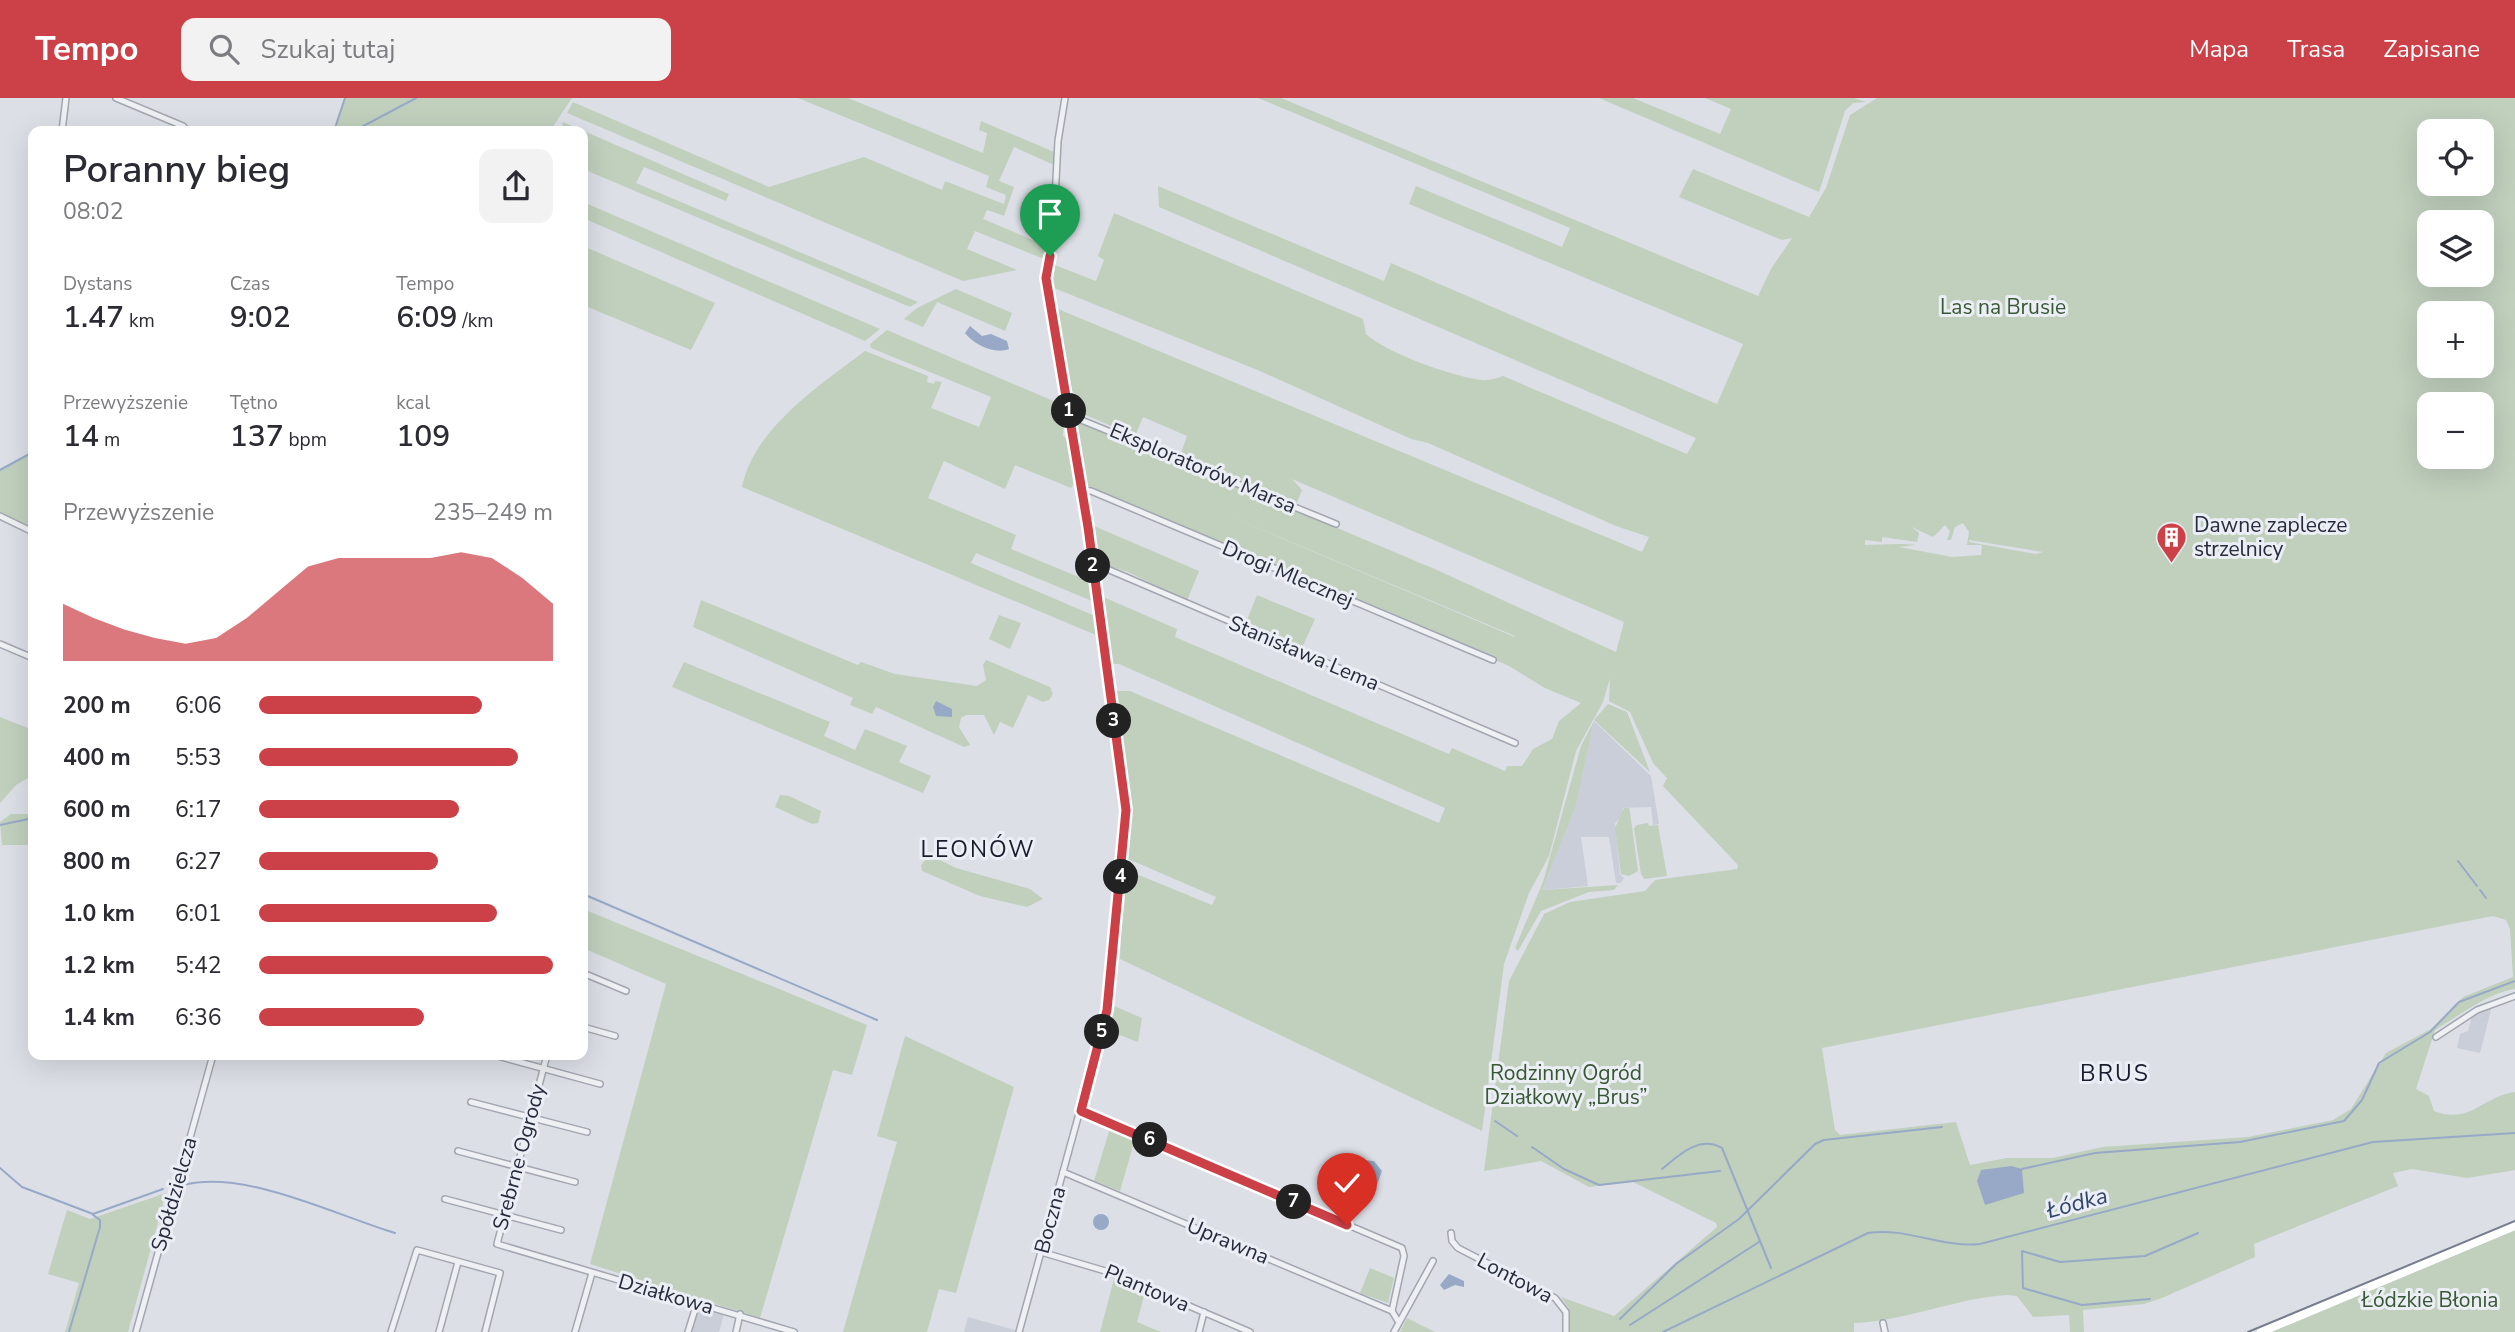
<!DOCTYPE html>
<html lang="pl">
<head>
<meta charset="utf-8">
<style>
	:root { --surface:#fff; --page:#f2f2f3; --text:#2b2b33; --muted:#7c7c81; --accent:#cc4047 }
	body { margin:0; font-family:"Nunito Sans",sans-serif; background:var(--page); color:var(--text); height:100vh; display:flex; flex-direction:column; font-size:26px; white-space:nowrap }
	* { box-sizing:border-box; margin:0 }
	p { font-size:23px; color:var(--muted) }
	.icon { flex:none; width:38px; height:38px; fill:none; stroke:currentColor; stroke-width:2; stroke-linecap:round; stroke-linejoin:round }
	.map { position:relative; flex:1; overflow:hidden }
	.sheet { position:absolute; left:28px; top:28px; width:560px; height:934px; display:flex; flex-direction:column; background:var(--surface); border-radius:14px; box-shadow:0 7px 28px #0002 }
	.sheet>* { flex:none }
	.tools { position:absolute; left:2417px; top:21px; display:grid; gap:14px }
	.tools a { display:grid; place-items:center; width:77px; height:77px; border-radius:14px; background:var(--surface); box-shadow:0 7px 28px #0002; font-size:35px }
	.pin { position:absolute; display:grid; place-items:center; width:60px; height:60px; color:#fff; margin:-72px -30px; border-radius:50% 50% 50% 0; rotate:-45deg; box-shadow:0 0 7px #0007 }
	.pin .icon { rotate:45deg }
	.km { position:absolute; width:35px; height:35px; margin:-18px; border-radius:50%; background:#222; color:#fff; font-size:19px; line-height:35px; text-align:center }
	.round { display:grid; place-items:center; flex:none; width:74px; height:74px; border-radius:14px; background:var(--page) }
	.overview { display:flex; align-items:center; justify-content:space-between; height:119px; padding:0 35px }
	h1 { font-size:38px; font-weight:600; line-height:52px }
	.figures { display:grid; grid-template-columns:repeat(3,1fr); gap:10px; height:119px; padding:7px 35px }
	.figures div { display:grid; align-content:center }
	.figures b { font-size:30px; font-weight:600 }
	.figures small { font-size:19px; font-weight:400 }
	.figures p { font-size:19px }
	.chart { height:196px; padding:14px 35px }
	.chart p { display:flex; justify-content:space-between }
	.chart svg { width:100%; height:126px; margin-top:7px; fill:var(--accent); opacity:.7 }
	ul { padding:0 35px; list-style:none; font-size:23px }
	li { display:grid; grid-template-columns:112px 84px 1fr; align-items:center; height:52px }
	li i { height:18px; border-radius:9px; background:var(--accent) }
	header { display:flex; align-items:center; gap:42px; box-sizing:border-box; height:98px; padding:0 35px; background:var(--accent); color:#fff }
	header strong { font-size:33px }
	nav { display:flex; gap:38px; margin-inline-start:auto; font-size:24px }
	.search { width:490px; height:63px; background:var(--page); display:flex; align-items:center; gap:18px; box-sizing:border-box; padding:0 24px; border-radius:14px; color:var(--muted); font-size:26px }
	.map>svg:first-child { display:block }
</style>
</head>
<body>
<header>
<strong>Tempo</strong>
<div class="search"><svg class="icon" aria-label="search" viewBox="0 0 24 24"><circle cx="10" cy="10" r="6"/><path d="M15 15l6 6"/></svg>Szukaj tutaj</div>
<nav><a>Mapa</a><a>Trasa</a><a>Zapisane</a></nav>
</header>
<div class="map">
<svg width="2515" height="1234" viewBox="0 0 2515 1234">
	<rect width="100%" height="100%" fill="#dcdfe6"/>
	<g fill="#caced8">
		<polygon points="1594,623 1651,678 1659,726 1653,727 1651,709 1623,710 1622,719 1615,725 1620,776 1624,780 1621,785 1616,785 1609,739 1581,739 1588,788 1542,792 1576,708"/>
		<polygon points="2492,908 2480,955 2457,950 2460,936 2468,933 2472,918"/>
		<polygon points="701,1210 724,1216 719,1234 691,1234 697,1212"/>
		<polygon points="968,1219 1015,1232 1015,1234 964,1234"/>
	</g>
	<g fill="#c0d0bd" fill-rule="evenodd">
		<polygon points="345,0 572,0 550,33 334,33"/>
		<polygon points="798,0 848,0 983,55 987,35 979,32 981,23 1054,54 1054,67 1014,49 999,83 1014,89 1004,118 987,112 983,121 1047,148 1044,161 975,133 967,151 1017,172 963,183 567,15 573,4 769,89 864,59 942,92 945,83 1004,106 1006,97 986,89 989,78"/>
		<path d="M1258 0H1281L1758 198 1771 171 1792 140 1782 142 1679 99 1693 71 1809 119 1826 90 1850 17 1877 0H2515V891C2492 893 2455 920 2435 932L2416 991 2429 998 2434 1013C2470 1027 2483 998 2515 994V1072L2467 1080 2412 1071 2393 1075 2398 1088 2254 1146 2255 1159 2162 1200 2144 1206 2083 1212 2084 1234H2070L2069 1217 2033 1219 2017 1198 2008 1197C1955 1200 1907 1223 1854 1225V1234H1569V1211L1561 1199 1614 1218 1717 1129 1716 1125 1633 1084 1589 1089 1541 1063 1484 1073 1509 883 1544 816 1570 804 1645 793 1655 782 1737 771 1738 767 1663 688 1667 680 1653 665 1630 614 1609 603 1610 580 1603 604 1576 653 1549 758 1529 795 1504 866 1482 1033 1120 861 1124 771 1212 807 1216 799 1126 760 1131 710 1116 593H1130L1439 725 1445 710 1119 566H1108L1101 498 1177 531 1175 539 1449 656 1452 650 1505 673 1507 668H1522L1533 651 1552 641 1559 623 1581 605 1545 590 1509 568 1086 387 1076 320 1437 472 1616 554 1624 524 1292 381 1302 392 1296 407 1180 358 1187 338 1143 319 1135 338 1074 312 1075 296 1068 288 1058 211 1642 454 1649 439 1616 428 1428 345 1411 341 1260 273 1054 190 1052 166 1096 183 1104 162 1098 158 1114 115 1363 221 1366 236C1386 255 1454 279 1482 282 1489 283 1497 280 1503 278L1687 356 1696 340 1159 109 1158 88 1384 183 1391 165 1717 306 1743 246 1409 106 1416 88 1562 149 1570 130ZM2429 33H2482V86H2429ZM2429 124H2482V177H2429ZM2429 215H2482V268H2429ZM2429 306H2482V359H2429ZM1224 416 1515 538V539ZM1963 425 1969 434 1967 447H1982L1981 457 1952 459 1899 449 1916 447C1902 445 1880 447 1865 447V442L1882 444V439L1917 444 1919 435 1912 429 1933 439 1945 427 1950 433 1947 442H1951L1955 429ZM1969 442 2043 454 2036 456 1969 444ZM2493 818 2506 822 2510 831 2513 879 2463 899 2431 931 2386 955 2351 1011 2333 1022 2248 1039 2102 1049 2053 1060H2007L1970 1067 1956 1024 1840 1037 1835 1032 1822 950Z"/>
		<polygon points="1599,0 1633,0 1720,36 1731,11 1705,0 1854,0 1866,4 1853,5 1845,13 1819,94"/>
		<polygon points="563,24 729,96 726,103 644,69 636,85 918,204 910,209 583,71 583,33 561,33"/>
		<polygon points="583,104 880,231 865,243 583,120"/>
		<polygon points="583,148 715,205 691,252 583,207"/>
		<polygon points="956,191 1012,215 1005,233 937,204 923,229 904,221 917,210"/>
		<path d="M887 232 1065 308 1063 338 1067 341 1074 385 1071 390 1015 367 1005 391 944 363 928 400 1016 437 1011 451 1091 484 1092 503 976 455 971 465 1095 518 1096 537 742 389C754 330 820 287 865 253L928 278 927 284 934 286 935 283 942 284 931 310 979 329 991 299 871 250 870 246Z"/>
		<polygon points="33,354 33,432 0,416 0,372"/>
		<polygon points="1094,428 1199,473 1187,503 1128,474 1099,465"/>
		<polygon points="1257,497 1315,521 1302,550 1245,527"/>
		<polygon points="701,502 858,567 861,564 895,576 977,588 986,582 983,567 986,562 1050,589 1053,596 1049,602 1043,604 1028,597 1013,630 1000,624 994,637 984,617 966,617 961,620 959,629 970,647 964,649 876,609 872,616 850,607 853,600 693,529"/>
		<polygon points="999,517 1021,525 1010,551 989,541"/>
		<polygon points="684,564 830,624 824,638 855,652 865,631 907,648 899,664 931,678 923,695 672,589"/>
		<polygon points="1608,606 1627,614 1650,674 1594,622"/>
		<polygon points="0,619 33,632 33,677 16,687 0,705"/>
		<polygon points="1594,623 1576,708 1542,792 1618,787 1614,792 1589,794 1541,813 1518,853 1515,850 1543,784 1581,648"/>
		<polygon points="780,697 789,698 821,713 818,725 812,726 775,709"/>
		<polygon points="33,709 33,747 2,747 0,724 11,716 32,716"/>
		<polygon points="1624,710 1629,710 1630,714 1638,773 1629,778 1621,776 1615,730"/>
		<polygon points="1648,725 1649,728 1658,727 1667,778 1644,781 1641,776 1634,730 1637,727"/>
		<polygon points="930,757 956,770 1030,791 1043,801 1027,809 980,798 922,773 921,767"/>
		<polygon points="583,811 867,927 852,977 833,972 760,1220 590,1166 666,886 583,850"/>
		<polygon points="1114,908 1142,920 1138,944 1109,933"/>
		<polygon points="905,938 1014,989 956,1195 939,1191 927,1234 843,1234 897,1044 877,1038"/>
		<polygon points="1110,1030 1135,1041 1120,1093 1094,1083"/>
		<polygon points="166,1095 128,1234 65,1234 79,1185 48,1176 67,1112 90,1121"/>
		<polygon points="2515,1132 2515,1234 2270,1234"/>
		<polygon points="1370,1170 1394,1180 1388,1205 1360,1195"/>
		<polygon points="1114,1181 1145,1194 1137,1224 1161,1234 1100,1234"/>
		<polygon points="1407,1220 1435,1234 1400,1234"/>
	</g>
	<g fill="#97a9c6">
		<path d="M970 228 982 238 991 236 1007 243 1009 251C995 257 973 246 965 235Z"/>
		<polygon points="936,603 952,611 952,619 936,618 933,609"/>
		<polygon points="1346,1062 1348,1078 1365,1077 1359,1068 1362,1062 1374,1063 1382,1073 1373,1098 1362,1107 1343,1098 1329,1079 1335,1066"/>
		<polygon points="2011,1068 2022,1071 2024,1095 1985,1107 1977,1083 1981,1072"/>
		<circle cx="1101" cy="1124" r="8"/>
		<polygon points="1449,1176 1464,1183 1464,1189 1455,1187 1444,1192 1440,1187"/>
	</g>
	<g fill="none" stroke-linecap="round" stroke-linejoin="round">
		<g stroke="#97a9c6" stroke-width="2">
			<polyline points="334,33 345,0"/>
			<polyline points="354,33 416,0"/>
			<polyline points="0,372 33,354"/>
			<polyline points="0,727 33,720"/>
			<polyline points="2458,763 2477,788"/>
			<polyline points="2480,792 2486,800"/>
			<polyline points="583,796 877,922"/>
			<polyline points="1495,1023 1517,1038"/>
			<polyline points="1532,1049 1564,1071 1599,1087 1720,1073"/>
			<polyline points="0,1070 22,1089 93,1116 163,1091"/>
			<path d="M1662 1071C1679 1057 1699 1037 1722 1050L1771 1170"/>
			<polyline points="2022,1071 2095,1055 2240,1044 2344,1023 2362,1002 2379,965 2430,934 2459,904 2515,883"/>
			<path d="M184 1087C244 1071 335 1117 395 1135"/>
			<polyline points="2150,1201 2082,1207 2023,1190 2022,1153 2060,1164 2145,1158 2198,1135"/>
			<polyline points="1620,1221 1676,1166 1739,1121 1815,1046 1824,1042 1942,1029"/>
			<polyline points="1630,1227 1759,1144"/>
			<polyline points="69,1234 100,1129 100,1122 93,1117"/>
			<path d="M1663 1234 1868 1135C1906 1129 1942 1150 1980 1146L2373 1044 2515 1035"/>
		</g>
		<defs>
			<g id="minor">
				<polyline points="116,0 183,28 188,33"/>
				<polyline points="62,33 66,0"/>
				<polyline points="1069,317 1336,426"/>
				<polyline points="1082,392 1091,393 1493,562"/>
				<polyline points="0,418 33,434"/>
				<polyline points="1093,465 1515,645"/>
				<polyline points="0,546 33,560"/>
				<polyline points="583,875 626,893"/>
				<polyline points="583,929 615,938"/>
				<polyline points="2436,939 2477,912 2515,898"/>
				<polyline points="494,957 600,986"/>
				<polyline points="547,957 497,1146 794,1234"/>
				<polyline points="471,1004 587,1034"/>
				<polyline points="1081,1013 1402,1150 1404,1158 1392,1213 1398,1223"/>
				<polyline points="458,1053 575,1084"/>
				<polyline points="1063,1074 1392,1213"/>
				<polyline points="445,1101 561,1132"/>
				<polyline points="1451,1135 1452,1143 1458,1150 1555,1200 1566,1214 1566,1234"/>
				<polyline points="1041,1154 1112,1175 1250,1234"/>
				<polyline points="1883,1225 1885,1234"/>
				<polyline points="136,1234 213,957"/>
				<polyline points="391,1234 417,1152 500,1175 485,1234"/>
				<polyline points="439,1234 458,1164"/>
				<polyline points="575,1234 592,1175"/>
				<polyline points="688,1234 697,1205"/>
				<polyline points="736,1234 740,1216"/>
				<polyline points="1019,1234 1105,921 1126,726 1090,447 1047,180 1053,140 1058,43 1065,0"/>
				<polyline points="1199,1234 1204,1214"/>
				<polyline points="1394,1234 1433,1163"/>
			</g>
		</defs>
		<use href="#minor" stroke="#a2a6b0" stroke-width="8"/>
		<use href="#minor" stroke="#eef0f4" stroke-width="5"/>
		<polyline stroke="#fff" stroke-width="8" points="2261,1234 2515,1128"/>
		<polyline stroke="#767d8f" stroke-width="2" points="2248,1234 2515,1123"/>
	</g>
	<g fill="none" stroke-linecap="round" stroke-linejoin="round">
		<defs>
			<polyline id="route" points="1050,158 1046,180 1088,429 1126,712 1107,912 1081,1013 1347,1127"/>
		</defs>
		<use href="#route" stroke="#fff" stroke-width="14"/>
		<use href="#route" stroke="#cc4047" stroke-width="9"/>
	</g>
	<defs>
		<symbol id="building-pin" viewBox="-11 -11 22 30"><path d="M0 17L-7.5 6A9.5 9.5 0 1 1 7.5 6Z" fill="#cc4047" stroke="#ebeef4"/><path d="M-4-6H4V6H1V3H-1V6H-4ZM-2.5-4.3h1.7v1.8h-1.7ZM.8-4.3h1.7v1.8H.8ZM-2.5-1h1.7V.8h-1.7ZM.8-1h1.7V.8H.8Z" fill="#fff"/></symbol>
	</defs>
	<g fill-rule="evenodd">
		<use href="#building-pin" x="2154" y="422" width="35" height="47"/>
	</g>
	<g text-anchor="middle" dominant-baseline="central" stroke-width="6" stroke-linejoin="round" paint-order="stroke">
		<g font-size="21" fill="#375833" stroke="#ebeef4">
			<text x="2003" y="209">Las na Brusie</text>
			<text x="1566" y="975">Rodzinny Ogród<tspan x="1566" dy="24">Działkowy „Brus”</tspan></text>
			<text x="2430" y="1202">Łódzkie Błonia</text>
		</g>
		<g font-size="21" fill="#262c3c" stroke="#ebeef4">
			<text transform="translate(1203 370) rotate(23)">Eksploratorów Marsa</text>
			<text transform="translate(1288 476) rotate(23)">Drogi Mlecznej</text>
			<text transform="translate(1304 555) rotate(23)">Stanisława Lema</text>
			<text transform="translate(519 1059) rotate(-75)">Srebrne Ogrody</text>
			<text transform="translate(174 1096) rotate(-74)">Spółdzielcza</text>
			<text transform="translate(1050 1122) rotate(-75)">Boczna</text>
			<text transform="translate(1228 1143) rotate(23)">Uprawna</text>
			<text transform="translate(1515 1180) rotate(28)">Lontowa</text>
			<text transform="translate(1147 1190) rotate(23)">Plantowa</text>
			<text transform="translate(666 1196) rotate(16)">Działkowa</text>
		</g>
		<g font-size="21" fill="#262c3c" stroke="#ebeef4" text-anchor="start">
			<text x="2194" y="427">Dawne zaplecze<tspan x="2194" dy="24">strzelnicy</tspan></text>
		</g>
		<g font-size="23" letter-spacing="2" fill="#181d2d" stroke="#ebeef4">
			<text x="978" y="751">LEONÓW</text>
			<text x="2115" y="975">BRUS</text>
		</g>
		<g font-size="23" font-style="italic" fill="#31466f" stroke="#ebeef4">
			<text transform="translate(2077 1105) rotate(-15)">Łódka</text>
		</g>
	</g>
</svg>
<div class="tools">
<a><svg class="icon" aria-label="locate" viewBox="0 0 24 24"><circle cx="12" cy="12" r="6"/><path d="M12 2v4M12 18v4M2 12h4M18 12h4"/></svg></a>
<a><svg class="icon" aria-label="layers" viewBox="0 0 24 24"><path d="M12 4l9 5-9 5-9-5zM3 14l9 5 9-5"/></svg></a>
<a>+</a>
<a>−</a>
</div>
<div class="pin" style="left:1050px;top:158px;background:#1e9e55"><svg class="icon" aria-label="arrive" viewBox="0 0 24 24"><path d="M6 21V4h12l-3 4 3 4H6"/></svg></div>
<div class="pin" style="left:1347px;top:1127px;background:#d93025"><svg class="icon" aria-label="check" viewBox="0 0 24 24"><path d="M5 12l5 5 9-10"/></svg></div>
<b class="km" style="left:1069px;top:313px">1</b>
<b class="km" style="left:1093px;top:468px">2</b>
<b class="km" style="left:1114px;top:623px">3</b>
<b class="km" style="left:1121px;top:779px">4</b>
<b class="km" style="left:1102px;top:934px">5</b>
<b class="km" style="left:1150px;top:1042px">6</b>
<b class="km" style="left:1294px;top:1104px">7</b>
<section class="sheet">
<div class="overview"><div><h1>Poranny bieg</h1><p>08:02</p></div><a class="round"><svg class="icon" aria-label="share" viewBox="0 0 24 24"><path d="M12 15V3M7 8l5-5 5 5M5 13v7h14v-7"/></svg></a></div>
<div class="figures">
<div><p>Dystans</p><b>1.47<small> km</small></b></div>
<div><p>Czas</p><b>9:02</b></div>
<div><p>Tempo</p><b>6:09<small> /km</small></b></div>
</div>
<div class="figures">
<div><p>Przewyższenie</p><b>14<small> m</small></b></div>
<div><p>Tętno</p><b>137<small> bpm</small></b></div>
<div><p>kcal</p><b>109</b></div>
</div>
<div class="chart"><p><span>Przewyższenie</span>235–249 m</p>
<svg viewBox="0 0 160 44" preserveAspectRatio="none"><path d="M0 44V24L10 29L20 33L30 36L40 38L50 36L60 29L70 20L80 11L90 8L100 8L110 8L120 8L130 6L140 8L150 15L160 24V44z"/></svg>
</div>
<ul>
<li><b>200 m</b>6:06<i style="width:76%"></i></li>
<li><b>400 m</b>5:53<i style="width:88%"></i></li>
<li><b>600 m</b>6:17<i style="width:68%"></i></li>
<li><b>800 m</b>6:27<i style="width:61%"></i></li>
<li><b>1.0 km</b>6:01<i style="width:81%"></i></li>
<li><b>1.2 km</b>5:42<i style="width:100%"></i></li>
<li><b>1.4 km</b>6:36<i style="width:56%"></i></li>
</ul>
</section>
</div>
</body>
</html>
